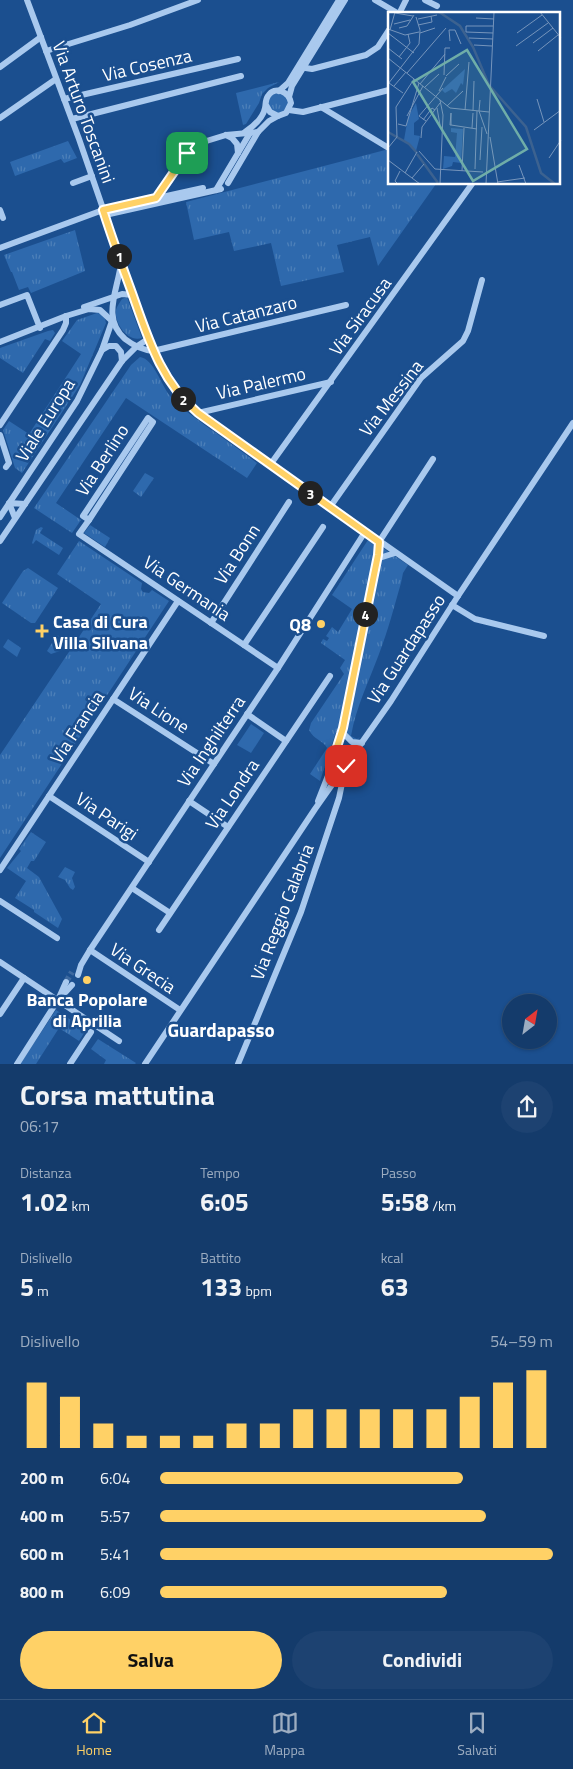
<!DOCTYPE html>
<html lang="it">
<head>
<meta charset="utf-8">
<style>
	:root { --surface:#143b6b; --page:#1d4271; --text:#f1f3f6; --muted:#9dadc1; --line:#33557e; --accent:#ffd166 }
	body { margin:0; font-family:"Titillium Web",sans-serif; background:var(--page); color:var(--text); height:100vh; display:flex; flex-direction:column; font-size:19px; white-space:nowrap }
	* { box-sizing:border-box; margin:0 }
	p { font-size:16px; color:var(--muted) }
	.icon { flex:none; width:28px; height:28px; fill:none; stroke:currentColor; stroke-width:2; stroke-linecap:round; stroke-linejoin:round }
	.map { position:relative; height:1064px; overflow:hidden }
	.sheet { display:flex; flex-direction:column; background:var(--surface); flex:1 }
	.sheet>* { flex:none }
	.needle { width:32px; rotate:31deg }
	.fabs { position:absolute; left:502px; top:994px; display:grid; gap:10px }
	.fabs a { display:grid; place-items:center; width:55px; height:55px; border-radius:50%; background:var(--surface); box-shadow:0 1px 4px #0004,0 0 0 1px var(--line); font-size:25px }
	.pin { position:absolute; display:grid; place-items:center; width:42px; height:42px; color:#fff; margin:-21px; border-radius:10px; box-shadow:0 2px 8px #0006 }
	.km { position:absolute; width:25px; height:25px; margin:-12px; border-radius:50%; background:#222; color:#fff; font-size:14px; line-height:25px; text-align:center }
	.round { display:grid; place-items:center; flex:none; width:52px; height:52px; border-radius:26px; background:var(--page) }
	.overview { display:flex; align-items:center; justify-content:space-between; height:85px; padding:0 20px }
	h1 { font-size:28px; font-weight:700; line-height:38px }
	.figures { display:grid; grid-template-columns:repeat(3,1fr); gap:8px; height:85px; padding:5px 20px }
	.figures div { display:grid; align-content:center }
	.figures b { font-size:25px; font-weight:700 }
	.figures small { font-size:14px; font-weight:400 }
	.figures p { font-size:14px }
	.chart { height:140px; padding:10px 20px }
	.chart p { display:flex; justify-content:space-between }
	.chart svg { width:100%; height:90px; margin-top:5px; stroke:var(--accent); stroke-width:6 }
	.primary-button { display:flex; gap:10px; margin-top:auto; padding:10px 20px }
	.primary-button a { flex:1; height:58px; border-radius:30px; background:var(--accent); color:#111; font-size:20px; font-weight:700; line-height:58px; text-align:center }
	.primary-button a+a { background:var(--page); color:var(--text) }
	ul { padding:0 20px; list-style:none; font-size:16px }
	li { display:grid; grid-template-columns:80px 60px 1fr; align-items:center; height:38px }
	li i { height:12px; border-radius:6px; background:var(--accent) }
	.dock { display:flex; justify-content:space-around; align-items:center; height:70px; border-top:1px solid var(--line); background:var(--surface); font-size:14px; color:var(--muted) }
	.dock a { display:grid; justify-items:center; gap:2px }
	.dock .active { color:var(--accent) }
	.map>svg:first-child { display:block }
</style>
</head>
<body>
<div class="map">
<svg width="573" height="1064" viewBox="0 0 573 1064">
	<defs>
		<pattern id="grass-tufts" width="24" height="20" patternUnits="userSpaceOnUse" patternTransform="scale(1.25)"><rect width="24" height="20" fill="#2e69ad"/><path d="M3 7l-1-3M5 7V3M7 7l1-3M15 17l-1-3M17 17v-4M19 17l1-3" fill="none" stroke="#4d80b9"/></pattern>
	</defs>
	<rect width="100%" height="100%" fill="#1b4f8f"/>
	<g fill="url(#grass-tufts)">
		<polygon points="279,82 268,88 262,94 259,103 246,124 243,125 236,93"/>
		<circle cx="278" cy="103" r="10"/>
		<polygon points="68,141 77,158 64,163 61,159 15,176 10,162"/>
		<polygon points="389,149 389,184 436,184 378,266 370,237 337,245 344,272 281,286 271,243 234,251 229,232 194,240 186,202"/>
		<polygon points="75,230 85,271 31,293 28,287 19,290 12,272 11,272 4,255"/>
		<path d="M127 297 142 338C128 343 114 323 116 310 117 306 120 302 122 299Z"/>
		<polygon points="97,313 100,313 105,319 106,323 80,385 22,473 15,468 3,430 9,421 29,434 81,354 62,341 77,320"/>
		<polygon points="53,330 55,333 50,341 45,339 23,373 0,358 0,348 48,331"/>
		<path d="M140 357C154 359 161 385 170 396 180 408 193 416 206 426 223 438 240 450 257 463L247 478 126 398 56 503 81 520 72 533 34 508 131 365Z"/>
		<polygon points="145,473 154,478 141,497 133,491"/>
		<polygon points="90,525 110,538 105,547 84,533"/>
		<polygon points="41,527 43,528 40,533 63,548 59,555 36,540 33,544 32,543 36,530"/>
		<path d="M368 540H371L408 565 403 573 401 583C394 607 388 631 379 654 369 681 356 707 351 736L357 739 360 737 357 740 351 738 347 733 336 732 320 781 310 774 327 748C323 740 314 740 309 730L311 723 344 674 340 668 345 660 321 643 323 639 327 641 329 638 326 636 332 627 338 632 352 609 332 595Z"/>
		<polygon points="79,541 142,583 141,589 143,592 149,593 152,590 169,601 0,858 0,755 101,604 57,574"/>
		<polygon points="28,568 58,588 35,623 31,623 2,603 23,571"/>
		<polygon points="57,635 67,641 60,651 51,654 47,651"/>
		<polygon points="8,639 21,648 17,657 3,647"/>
		<polygon points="31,832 46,842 34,861 31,861 27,868 39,877 62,919 58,928 34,912 34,910 15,898 26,881 7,868 21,851 19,849"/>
		<polygon points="65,867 75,872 72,878 75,887 73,890 70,888 65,880 58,877"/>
		<polygon points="56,1010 86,1030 79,1041 59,1028 36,1064 20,1064"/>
		<polygon points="98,1039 136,1063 135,1064 104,1064 106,1060 91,1049"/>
	</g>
	<g fill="#2e69ad">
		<polygon points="93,623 133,624 132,646 93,645"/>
		<polygon points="251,724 264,733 251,753 237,745"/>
	</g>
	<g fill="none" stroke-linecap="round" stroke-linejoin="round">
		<polyline stroke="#3d69a0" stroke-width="6" stroke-dasharray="6 3" stroke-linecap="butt" points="66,982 72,972"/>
		<g stroke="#a9c9ee" stroke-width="6">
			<path d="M27 0 79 139 149 342C162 375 180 400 209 421L458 596"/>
			<polyline points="375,0 399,14"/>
			<polyline points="425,0 437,6"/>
			<polyline points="399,14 406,0"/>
			<polyline points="46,51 130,25 198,0"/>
			<polyline points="0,67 41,37"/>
			<polyline points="299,67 312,69 366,55 378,47 389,30"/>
			<polyline points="279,91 288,83 339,0"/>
			<polyline points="289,97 292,86 345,0"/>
			<polyline points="64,99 238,59"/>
			<polyline points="321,107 387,147"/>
			<polyline points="289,110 303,112 389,90"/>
			<polyline points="0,118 56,79"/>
			<polyline points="72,119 241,76"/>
			<path d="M245 132C254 126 263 118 265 108 266 104 265 100 268 96 275 85 289 92 291 103L286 113 278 116 270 112 266 105"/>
			<polyline points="226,135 232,138 237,144 238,153"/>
			<polyline points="73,183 92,176"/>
			<polyline points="228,183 258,132"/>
			<polyline points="216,190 250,133"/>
			<polyline points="156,198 192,147 200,143 226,135 258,132 269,121 278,116"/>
			<polyline points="0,210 3,218"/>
			<polyline points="105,215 221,189"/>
			<polyline points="0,248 103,210 203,188"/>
			<path d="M121 263C118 290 101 318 125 339 134 346 143 350 153 351L346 305"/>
			<polyline points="0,305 27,295 40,328"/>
			<polyline points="84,307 122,294 133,295"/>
			<polyline points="0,342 66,316 89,309 100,310 112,321"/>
			<polyline points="102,350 109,346 116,346 121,352 122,361"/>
			<polyline points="198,413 331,382"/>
			<polygon points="148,418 153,422 89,520 83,516"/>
			<polyline points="0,425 63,330 66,323 66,316"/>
			<polyline points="0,435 9,463 6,467"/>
			<polyline points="270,465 472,184"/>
			<polyline points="330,507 421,378 463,341 468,331 482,280"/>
			<polyline points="0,517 77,401 102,350 112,321"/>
			<polyline points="15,518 9,503 25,504"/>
			<polyline points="89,520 79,534 278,668"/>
			<polyline points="0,541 122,361 136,347 148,339"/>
			<polyline points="376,559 395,553"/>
			<polyline points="452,605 475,619 544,636"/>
			<polyline points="211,623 289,502"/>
			<polyline points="244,645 323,527"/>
			<polyline points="113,699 214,764"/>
			<polyline points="247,714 286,741"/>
			<polyline points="342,732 352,742 362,743"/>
			<polyline points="49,796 149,862"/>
			<polyline points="189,801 228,827"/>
			<polyline points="318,801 333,763 343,728 378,555 379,542 433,459"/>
			<polyline points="0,870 178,601"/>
			<polyline points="132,888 170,913"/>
			<polyline points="0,901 57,938"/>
			<polyline points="159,930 330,676"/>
			<polyline points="90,950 180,1010"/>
			<polyline points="0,962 119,1041"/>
			<polyline points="78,975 81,965 90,950 278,668 365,532"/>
			<polyline points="62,996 72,985"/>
			<polyline points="0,1014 24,978"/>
			<polyline points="17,1064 58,1000 66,982"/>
			<polyline points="70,1064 91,1032"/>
			<polyline points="145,1064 315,809 391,701 458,596 573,423"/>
			<polyline points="238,1064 301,912 339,798 345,769"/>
		</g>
	</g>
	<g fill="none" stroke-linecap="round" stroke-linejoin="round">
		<defs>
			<path id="route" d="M187 153 156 198 103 210C112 238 122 266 132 293 148 338 161 382 198 413L379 542 378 555 343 728 331 766 337 768 346 766"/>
		</defs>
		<use href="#route" stroke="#fff" stroke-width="10"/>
		<use href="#route" stroke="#ffd166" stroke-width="6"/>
	</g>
	<g fill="#ffd166" stroke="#1b4f8f" stroke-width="2">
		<circle cx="321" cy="624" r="5"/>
		<path d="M39.5 623.5h5v5h5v5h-5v5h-5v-5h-5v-5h5z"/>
		<circle cx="87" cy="980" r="5"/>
	</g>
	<g text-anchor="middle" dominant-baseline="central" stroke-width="5" stroke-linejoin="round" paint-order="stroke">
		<g font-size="18" fill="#fff" stroke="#1b4f8f">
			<text transform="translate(147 65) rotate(-13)">Via Cosenza</text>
			<text transform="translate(84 112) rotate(70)">Via Arturo Toscanini</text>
			<text transform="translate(246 314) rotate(-14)">Via Catanzaro</text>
			<text transform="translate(360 316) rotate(-54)">Via Siracusa</text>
			<text transform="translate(261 383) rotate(-13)">Via Palermo</text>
			<text transform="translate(391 398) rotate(-52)">Via Messina</text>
			<text transform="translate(45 420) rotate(-58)">Viale Europa</text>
			<text transform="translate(102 460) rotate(-57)">Via Berlino</text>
			<text transform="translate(237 554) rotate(-57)">Via Bonn</text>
			<text transform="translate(187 588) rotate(34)">Via Germania</text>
			<text transform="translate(406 649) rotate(-57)">Via Guardapasso</text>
			<text transform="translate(159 710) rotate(33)">Via Lione</text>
			<text transform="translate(77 727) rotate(-57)">Via Francia</text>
			<text transform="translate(211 741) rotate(-56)">Via Inghilterra</text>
			<text transform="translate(232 794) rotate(-56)">Via Londra</text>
			<text transform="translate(107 816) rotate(34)">Via Parigi</text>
			<text transform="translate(282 912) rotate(-69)">Via Reggio Calabria</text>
			<text transform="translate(143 968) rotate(34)">Via Grecia</text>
		</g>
		<g font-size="18" font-weight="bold" fill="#fff" stroke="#1b4f8f" text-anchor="start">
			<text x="53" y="621">Casa di Cura<tspan x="53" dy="21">Villa Silvana</tspan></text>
			<text x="311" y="624" text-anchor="end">Q8</text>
			<text x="87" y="999" text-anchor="middle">Banca Popolare<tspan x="87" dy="21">di Aprilia</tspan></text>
		</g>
		<g font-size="19" font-weight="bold" fill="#fff" stroke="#1b4f8f">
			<text x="221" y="1029">Guardapasso</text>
		</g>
	</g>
	<g transform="translate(388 12)">
		<rect width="172" height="172" fill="#1b4f8f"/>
		<path d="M77 57 75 73 73 71 68 81 64 77 57 81 54 78ZM28 91 31 107 26 111V123L32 124 28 139 16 128 20 105ZM63 116 75 117 73 151 65 150 64 154 55 157 56 144 67 145 69 121 63 120Z" fill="#2e69ad"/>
		<path fill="none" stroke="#3c6290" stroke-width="2.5" d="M51 0 72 14 85 35 101 73 138 115 153 161 167 172M0 120 21 132 29 141M29 142 50 171"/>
		<path fill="none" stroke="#7695bc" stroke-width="1" d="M152 0 173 26M7 1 25 4M88 6 106 7M30 7 49 3M6 12 22 8M30 13 44 10 43 4M11 16 19 14 26 3M0 17 17 23 31 20M2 18 7 0M0 21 26 41M32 21 47 16M105 21 78 20V14H105M129 21 154 3M81 26 105 27M62 29 61 18H67L73 32M145 31 165 16M86 33 104 34M128 34 160 11M0 36 14 47M150 39 170 23M11 45 22 31 20 22M0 46 62 96 101 100M19 61 58 16M56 63 57 36H62M58 64 71 52M1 71 15 81M0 72 31 32 32 18 28 5M32 72 57 42M6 74 18 60M37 75 51 62M51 79 58 65M149 87 156 110M52 88 55 103 52 172M92 88 91 99 99 122M59 94 75 79M49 96 52 113M77 98 81 50M85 99 86 69M63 101V113H62ZM19 104 35 74M35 108 44 96 47 98M38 109 31 104 55 76M10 112 18 114 31 71M63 113 89 117M84 116 85 101M146 118 173 98M102 125 110 172M33 126 34 115 52 91M0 136 9 125 8 95 26 67M31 139 47 157M161 146 173 128M0 148 32 172M92 148 94 115M131 153 138 172M47 157 95 160M87 157 89 99M74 159 76 116M17 161 29 140M24 166 36 152M109 170 137 166M10 172 7 169 12 159M98 172 106 0"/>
		<path fill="#6fada8" fill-opacity="0.15" stroke="#6fada8" stroke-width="2.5" d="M79 38 139 137 85 169 25 70Z"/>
		<rect width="172" height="172" fill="none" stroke="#fff" stroke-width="2.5"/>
	</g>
</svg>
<div class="fabs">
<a><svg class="needle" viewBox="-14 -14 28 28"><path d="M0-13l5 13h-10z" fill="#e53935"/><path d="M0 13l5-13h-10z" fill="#9dadc1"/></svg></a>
</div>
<div class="pin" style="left:187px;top:153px;background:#1e9e55"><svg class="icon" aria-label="arrive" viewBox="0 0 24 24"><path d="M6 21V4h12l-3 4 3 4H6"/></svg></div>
<div class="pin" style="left:346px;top:766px;background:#d93025"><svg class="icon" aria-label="check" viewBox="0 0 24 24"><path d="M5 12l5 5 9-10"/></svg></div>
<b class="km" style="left:119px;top:256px">1</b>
<b class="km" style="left:183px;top:399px">2</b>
<b class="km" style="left:310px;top:493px">3</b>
<b class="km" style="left:365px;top:614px">4</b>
</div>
<section class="sheet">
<div class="overview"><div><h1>Corsa mattutina</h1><p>06:17</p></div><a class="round"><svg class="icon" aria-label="share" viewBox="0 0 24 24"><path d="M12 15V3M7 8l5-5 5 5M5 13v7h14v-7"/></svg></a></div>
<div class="figures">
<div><p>Distanza</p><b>1.02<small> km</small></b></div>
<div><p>Tempo</p><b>6:05</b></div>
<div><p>Passo</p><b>5:58<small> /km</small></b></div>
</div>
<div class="figures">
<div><p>Dislivello</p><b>5<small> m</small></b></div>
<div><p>Battito</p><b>133<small> bpm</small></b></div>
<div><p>kcal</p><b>63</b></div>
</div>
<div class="chart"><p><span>Dislivello</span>54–59 m</p>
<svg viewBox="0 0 160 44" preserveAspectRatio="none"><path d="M5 44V12M15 44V19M25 44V32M35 44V38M45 44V38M55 44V38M65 44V32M75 44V32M85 44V25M95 44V25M105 44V25M115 44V25M125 44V25M135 44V19M145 44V12M155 44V6"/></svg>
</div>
<ul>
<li><b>200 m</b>6:04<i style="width:77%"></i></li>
<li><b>400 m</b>5:57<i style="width:83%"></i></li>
<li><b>600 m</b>5:41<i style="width:100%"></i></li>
<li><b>800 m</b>6:09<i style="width:73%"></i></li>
</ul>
<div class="primary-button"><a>Salva</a><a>Condividi</a></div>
</section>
<nav class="dock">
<a class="active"><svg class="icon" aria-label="home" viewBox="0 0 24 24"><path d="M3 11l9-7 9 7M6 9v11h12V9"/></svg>Home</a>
<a><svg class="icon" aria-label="map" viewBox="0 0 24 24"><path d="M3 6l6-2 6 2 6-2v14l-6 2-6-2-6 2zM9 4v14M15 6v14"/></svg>Mappa</a>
<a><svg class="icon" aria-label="saved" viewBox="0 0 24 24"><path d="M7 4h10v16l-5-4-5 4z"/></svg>Salvati</a>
</nav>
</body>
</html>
